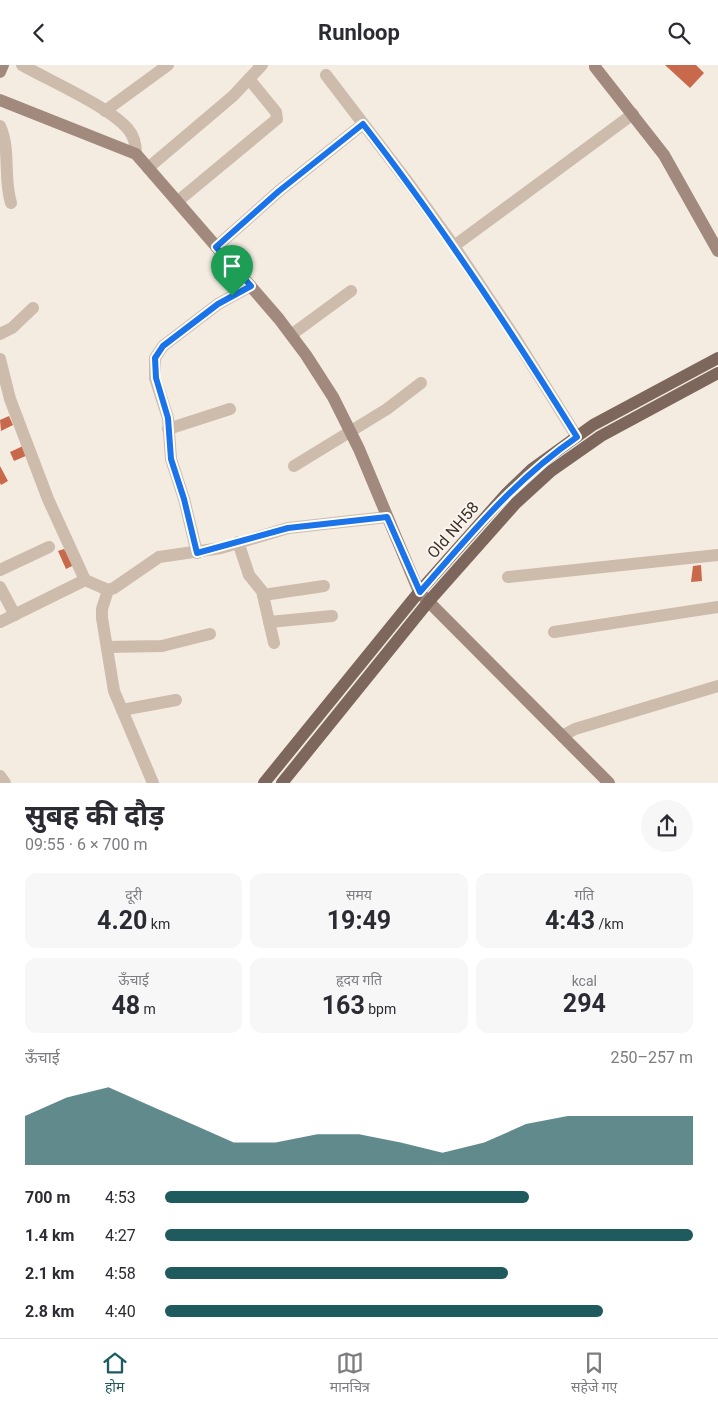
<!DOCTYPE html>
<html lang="hi">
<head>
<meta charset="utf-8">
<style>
	:root { --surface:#fff; --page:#f7f7f7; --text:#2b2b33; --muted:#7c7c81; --line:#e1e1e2; --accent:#1f5a5e }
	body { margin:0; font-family:Roboto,"Noto Sans Devanagari",sans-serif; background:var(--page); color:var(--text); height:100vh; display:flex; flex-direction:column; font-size:19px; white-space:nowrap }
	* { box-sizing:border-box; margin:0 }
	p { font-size:16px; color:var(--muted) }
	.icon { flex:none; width:28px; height:28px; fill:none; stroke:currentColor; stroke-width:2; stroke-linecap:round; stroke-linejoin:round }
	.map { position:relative; height:718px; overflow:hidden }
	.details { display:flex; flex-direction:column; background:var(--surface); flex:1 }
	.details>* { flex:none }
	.pin { position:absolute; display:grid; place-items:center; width:42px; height:42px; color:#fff; margin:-51px -21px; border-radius:50% 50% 50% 0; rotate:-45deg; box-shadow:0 0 5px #0007 }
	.pin .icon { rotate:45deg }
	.round { display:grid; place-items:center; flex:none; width:52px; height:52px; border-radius:26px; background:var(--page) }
	.overview { display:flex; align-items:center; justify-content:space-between; height:85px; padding:0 25px }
	h1 { font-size:28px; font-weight:700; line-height:38px }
	.metrics { display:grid; grid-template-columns:repeat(3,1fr); gap:8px; height:85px; padding:5px 25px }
	.metrics div { display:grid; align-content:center; border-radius:12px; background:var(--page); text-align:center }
	.metrics b { font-size:25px; font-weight:700 }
	.metrics small { font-size:14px; font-weight:400 }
	.metrics p { font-size:14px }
	.chart { height:140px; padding:10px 25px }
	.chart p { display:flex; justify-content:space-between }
	.chart svg { width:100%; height:90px; margin-top:5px; fill:var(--accent); opacity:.7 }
	ul { padding:0 25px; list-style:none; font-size:16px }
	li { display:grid; grid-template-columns:80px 60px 1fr; align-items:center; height:38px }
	li i { height:12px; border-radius:6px; background:var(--accent) }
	header { display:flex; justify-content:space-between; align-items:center; height:65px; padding:0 25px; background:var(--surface); font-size:22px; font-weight:700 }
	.tab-bar { display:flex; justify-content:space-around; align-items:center; height:70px; border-top:1px solid var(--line); background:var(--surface); font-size:14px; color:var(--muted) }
	.tab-bar a { display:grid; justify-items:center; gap:2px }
	.tab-bar .selected { color:var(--accent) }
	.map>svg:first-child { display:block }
</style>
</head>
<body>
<header><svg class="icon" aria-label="back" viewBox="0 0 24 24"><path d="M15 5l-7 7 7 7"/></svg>Runloop<svg class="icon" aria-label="search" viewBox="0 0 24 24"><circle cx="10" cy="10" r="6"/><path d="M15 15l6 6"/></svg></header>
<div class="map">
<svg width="718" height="718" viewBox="0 0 718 718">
	<rect width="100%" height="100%" fill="#f4ebe1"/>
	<g fill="#c8694b">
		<polygon points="665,0 696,0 704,8 690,23"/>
		<polygon points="9,351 13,360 1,366 0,355"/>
		<polygon points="23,381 28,390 14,396 10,387"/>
		<polygon points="0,401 8,416 1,420 0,418"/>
		<polygon points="64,484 74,500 66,504 58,486"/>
		<polygon points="701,500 702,516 691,517 693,501"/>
	</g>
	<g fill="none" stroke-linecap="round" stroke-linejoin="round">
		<g stroke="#cdbbac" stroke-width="12">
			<path d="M22 0C50 16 108 41 128 64 134 71 136 80 136 89"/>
			<polyline points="326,10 410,120 454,181 633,49"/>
			<polyline points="105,46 168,0"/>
			<path d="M0 61C11 86 3 112 11 138"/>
			<polyline points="148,103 233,31 262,0"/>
			<polyline points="178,136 277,54 276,47 249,14"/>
			<polyline points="454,181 514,271 577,372"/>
			<polyline points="216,182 279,126 363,59"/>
			<polyline points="0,269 12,263 33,243"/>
			<polyline points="291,270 351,226"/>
			<polyline points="0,294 10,334 48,434 85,515"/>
			<polyline points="168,364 230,344"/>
			<polyline points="294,401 387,344 421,318"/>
			<polyline points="238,477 249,510 262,526 274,578"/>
			<polyline points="197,488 184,434 171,394 168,353 155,313 155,293 163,281 218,239 251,221"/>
			<polyline points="0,505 49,482"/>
			<polyline points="508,512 718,490"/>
			<polyline points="0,522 15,550"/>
			<polyline points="108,525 102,544 102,553 114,626 153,718"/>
			<polyline points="263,530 324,521"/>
			<polyline points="0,557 85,515 108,525 114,523 159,492 221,483 288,463 387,452"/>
			<polyline points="269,557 332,551"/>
			<polyline points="554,567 718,542"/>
			<polyline points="107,582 162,581 210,569"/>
			<polyline points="122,645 176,635"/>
			<polyline points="562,671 575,664 718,621"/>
			<polyline points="0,711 5,718"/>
		</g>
		<g stroke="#a18a7d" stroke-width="12">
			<polyline points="595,0 595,2 664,90 718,186"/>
			<polyline points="0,7 3,0"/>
			<polyline points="0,35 136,89 279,254 306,290 333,332 359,384 419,527 609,718"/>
		</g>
		<g stroke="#7d675c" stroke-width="12">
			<polyline points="264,718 419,527 507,428 532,404 593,360 718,293"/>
			<polyline points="282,718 429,536 516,438 551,406 601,371 718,308"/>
		</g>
	</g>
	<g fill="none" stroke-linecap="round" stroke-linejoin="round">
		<defs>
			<path id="route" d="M363 59C441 159 510 264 577 372 513 416 470 470 420 527L387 452 288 463 197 488 184 434 171 394 168 353 156 313 155 293 163 281 218 239 251 221 216 182 279 126Z"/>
		</defs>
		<use href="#route" stroke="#fff" stroke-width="10"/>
		<use href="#route" stroke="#1a73e8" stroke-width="6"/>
	</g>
	<g text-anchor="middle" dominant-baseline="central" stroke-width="4" stroke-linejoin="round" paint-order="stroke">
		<g font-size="16" fill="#3b302b" stroke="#fbf5ee">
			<text transform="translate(453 465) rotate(-49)">Old NH58</text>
		</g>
	</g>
</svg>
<div class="pin" style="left:232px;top:231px;background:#1e9e55"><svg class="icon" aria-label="arrive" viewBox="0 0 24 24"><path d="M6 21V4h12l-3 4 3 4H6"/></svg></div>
</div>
<section class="details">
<div class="overview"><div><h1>सुबह की दौड़</h1><p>09:55 · 6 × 700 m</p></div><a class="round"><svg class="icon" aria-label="share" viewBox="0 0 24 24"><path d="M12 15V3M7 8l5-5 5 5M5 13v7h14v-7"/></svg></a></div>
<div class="metrics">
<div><p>दूरी</p><b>4.20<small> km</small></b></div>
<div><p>समय</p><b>19:49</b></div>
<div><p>गति</p><b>4:43<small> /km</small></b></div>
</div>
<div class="metrics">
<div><p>ऊँचाई</p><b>48<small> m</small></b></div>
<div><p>हृदय गति</p><b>163<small> bpm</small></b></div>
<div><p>kcal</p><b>294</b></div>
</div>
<div class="chart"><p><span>ऊँचाई</span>250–257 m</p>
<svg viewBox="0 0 160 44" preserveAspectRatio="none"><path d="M0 44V20L10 11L20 6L30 15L40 24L50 33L60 33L70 29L80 29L90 33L100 38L110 33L120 24L130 20L140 20L150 20L160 20V44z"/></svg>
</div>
<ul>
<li><b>700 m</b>4:53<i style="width:69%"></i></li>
<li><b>1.4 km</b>4:27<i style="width:100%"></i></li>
<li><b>2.1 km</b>4:58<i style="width:65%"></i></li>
<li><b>2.8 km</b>4:40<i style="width:83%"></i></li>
</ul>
</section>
<nav class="tab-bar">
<a class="selected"><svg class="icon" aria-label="home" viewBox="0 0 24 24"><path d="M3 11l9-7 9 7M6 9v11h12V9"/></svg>होम</a>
<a><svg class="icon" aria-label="map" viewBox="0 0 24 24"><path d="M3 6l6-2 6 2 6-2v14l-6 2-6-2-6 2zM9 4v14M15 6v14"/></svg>मानचित्र</a>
<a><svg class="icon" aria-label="saved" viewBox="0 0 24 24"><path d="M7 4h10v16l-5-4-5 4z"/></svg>सहेजे गए</a>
</nav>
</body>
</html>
